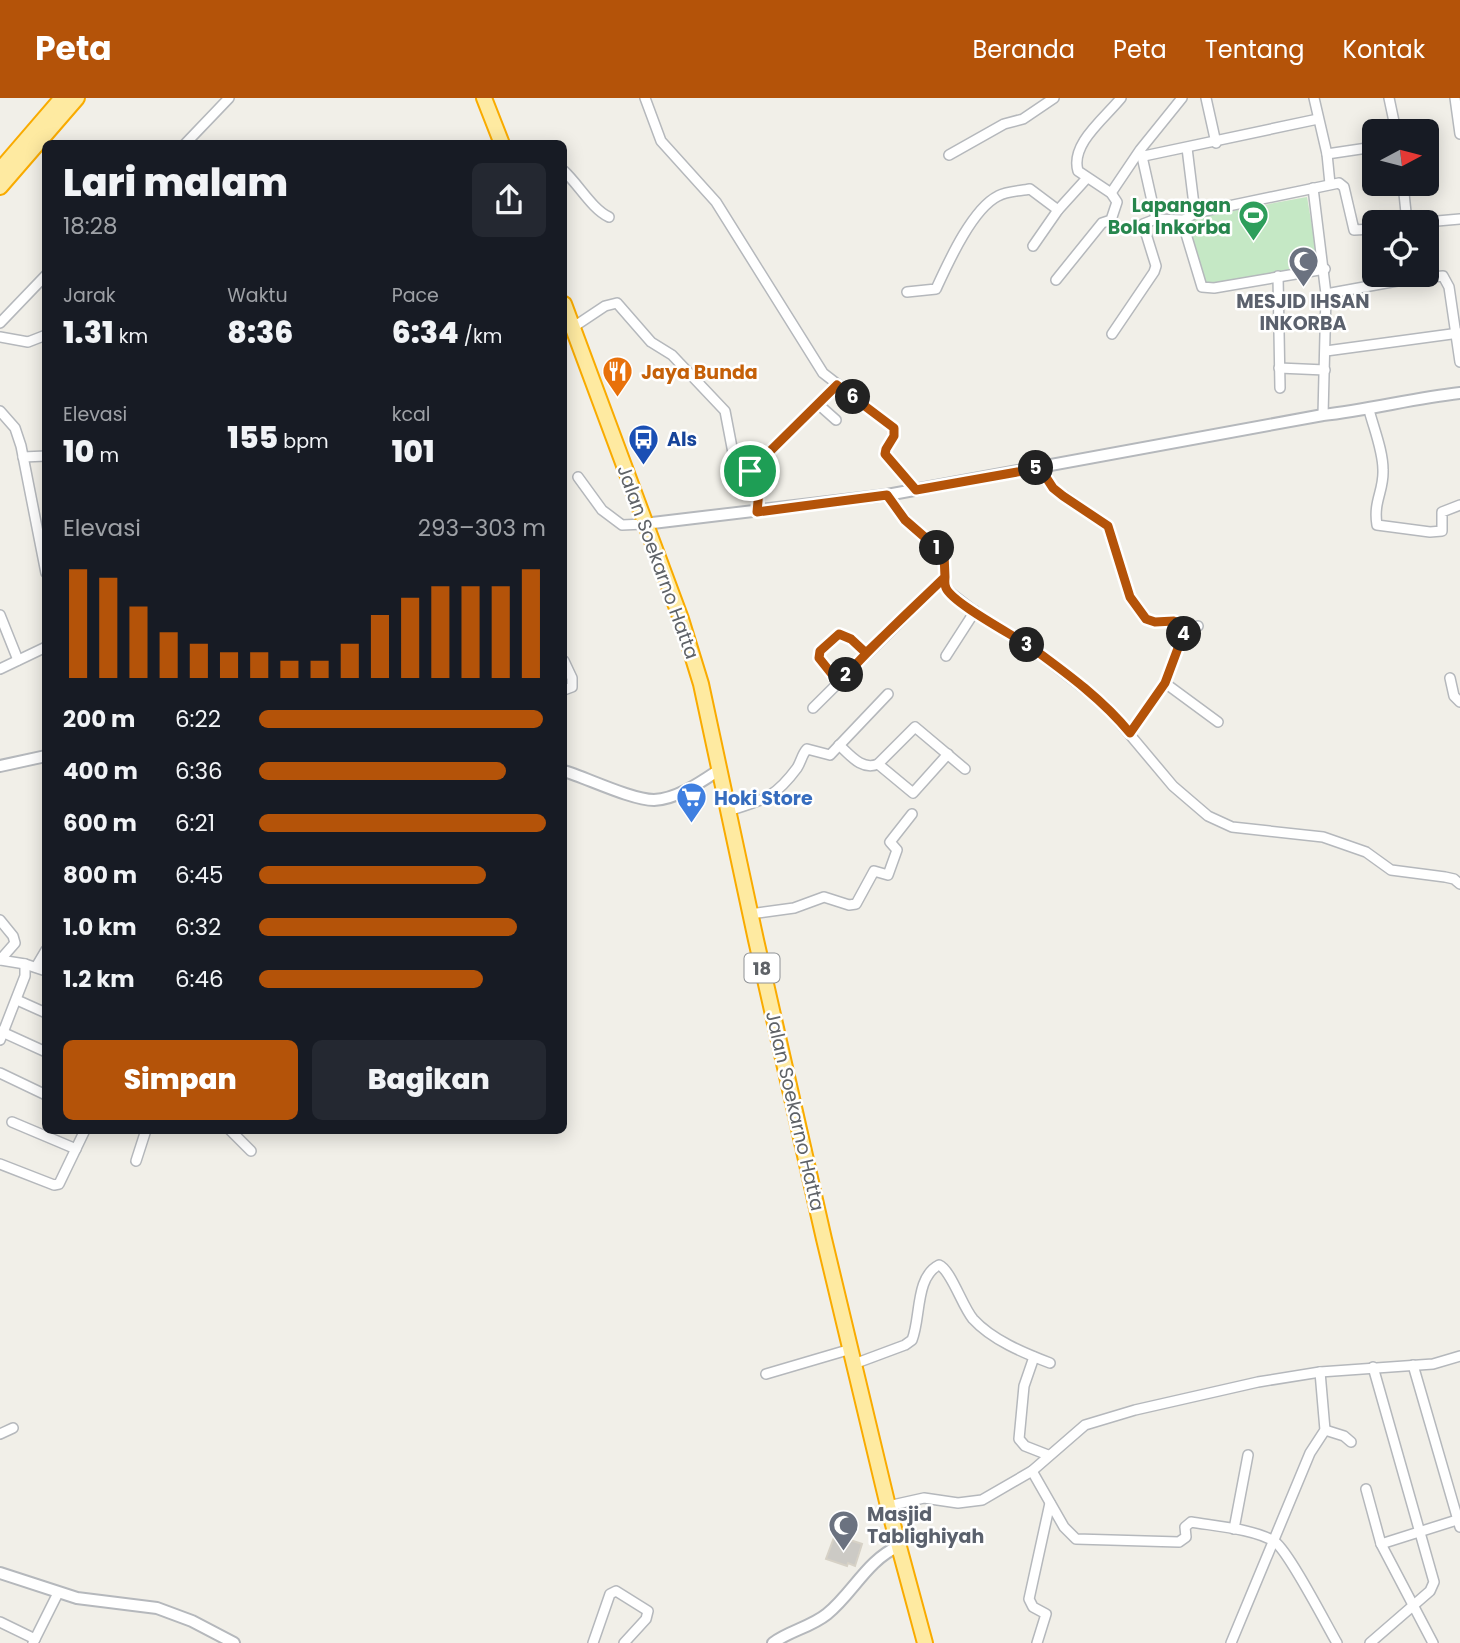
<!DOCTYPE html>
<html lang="id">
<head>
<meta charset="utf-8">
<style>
	:root { --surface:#171b24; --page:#242831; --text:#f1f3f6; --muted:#9ea1a6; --accent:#b45309 }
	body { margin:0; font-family:Poppins,sans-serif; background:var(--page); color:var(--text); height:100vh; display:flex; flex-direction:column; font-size:26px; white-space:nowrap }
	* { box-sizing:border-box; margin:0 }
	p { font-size:23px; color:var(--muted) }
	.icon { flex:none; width:38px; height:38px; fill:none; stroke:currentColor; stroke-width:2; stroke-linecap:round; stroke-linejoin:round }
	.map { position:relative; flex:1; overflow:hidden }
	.sheet { position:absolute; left:42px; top:42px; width:525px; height:994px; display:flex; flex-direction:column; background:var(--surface); border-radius:10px; box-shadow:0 4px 18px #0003 }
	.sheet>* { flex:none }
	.needle { width:46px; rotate:83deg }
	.controls { position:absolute; left:1362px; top:21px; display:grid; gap:14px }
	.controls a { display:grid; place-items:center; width:77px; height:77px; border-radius:10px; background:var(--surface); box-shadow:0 4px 18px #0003; font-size:35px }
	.pin { position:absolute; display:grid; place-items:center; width:60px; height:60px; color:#fff; margin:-30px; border:4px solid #fff; border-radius:50%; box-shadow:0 2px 7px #0007 }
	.km { position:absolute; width:35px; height:35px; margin:-18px; border-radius:50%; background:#222; color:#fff; font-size:19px; line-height:35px; text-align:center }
	.round { display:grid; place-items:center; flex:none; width:74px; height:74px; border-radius:10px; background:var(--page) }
	.summary { display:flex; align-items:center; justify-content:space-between; height:119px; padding:0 21px }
	h1 { font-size:38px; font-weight:800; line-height:52px }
	.stats { display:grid; grid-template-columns:repeat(3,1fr); gap:10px; height:119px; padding:7px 21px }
	.stats div { display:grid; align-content:center }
	.stats b { font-size:30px; font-weight:800 }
	.stats small { font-size:19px; font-weight:400 }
	.stats p { font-size:19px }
	.chart { height:196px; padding:14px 21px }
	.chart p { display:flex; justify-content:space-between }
	.chart svg { width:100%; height:126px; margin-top:7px; stroke:var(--accent); stroke-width:6 }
	.button { display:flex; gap:14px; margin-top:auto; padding:14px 21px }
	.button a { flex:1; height:80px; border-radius:10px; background:var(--accent); color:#fff; font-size:28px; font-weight:800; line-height:80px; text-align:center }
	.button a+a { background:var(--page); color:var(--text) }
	ul { padding:0 21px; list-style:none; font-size:23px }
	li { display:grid; grid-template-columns:112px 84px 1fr; align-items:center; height:52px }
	li i { height:18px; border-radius:9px; background:var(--accent) }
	header { display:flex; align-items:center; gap:42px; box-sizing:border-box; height:98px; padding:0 35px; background:var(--accent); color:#fff }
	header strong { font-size:33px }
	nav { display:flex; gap:38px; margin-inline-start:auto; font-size:24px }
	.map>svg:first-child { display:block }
</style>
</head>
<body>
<header>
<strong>Peta</strong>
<nav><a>Beranda</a><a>Peta</a><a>Tentang</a><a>Kontak</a></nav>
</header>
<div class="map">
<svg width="1460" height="1545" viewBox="0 0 1460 1545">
	<rect width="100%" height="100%" fill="#f1efe8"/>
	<polygon fill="#c5e8c5" points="1307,99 1319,169 1201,191 1188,121"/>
	<polygon fill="#cccac5" stroke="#d6d1c6" stroke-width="2" points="835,1437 862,1446 855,1468 848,1465 847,1468 826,1461"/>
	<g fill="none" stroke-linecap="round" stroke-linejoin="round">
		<defs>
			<g id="minor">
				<path d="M645 0 661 43 716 104 823 275 894 330C898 340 886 346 885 356L916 392"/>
				<polyline points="1206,0 1216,45"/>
				<polyline points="1314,0 1327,56 1330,86"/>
				<polyline points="1389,0 1396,33"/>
				<polyline points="1455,0 1460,36"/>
				<polyline points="185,46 229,0"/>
				<polyline points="1187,50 1195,115"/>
				<polyline points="1141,54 1156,121 1184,122"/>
				<polyline points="1327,56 1374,49"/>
				<polyline points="949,57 1004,26 1023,21 1054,0"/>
				<polyline points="1144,58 1318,21"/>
				<path d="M564 73C579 87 592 111 609 119"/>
				<polyline points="1403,86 1407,124"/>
				<polyline points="1313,90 1326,196 1323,317"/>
				<polyline points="1111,95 1140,52 1182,0"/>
				<polyline points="1426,124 1460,121"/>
				<polyline points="1033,148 1058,112 1087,80"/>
				<polyline points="1325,171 1214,190 1202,189 1183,126 1184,122 1195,115 1339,85 1344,89 1354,132 1374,131"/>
				<polyline points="1278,178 1280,290"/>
				<path d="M1056 182 1102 125 1111 122 1117 104 1111 95 1078 73C1070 46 1105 20 1121 0"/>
				<path d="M907 194 936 191C948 165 972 111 998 98 1007 93 1020 93 1030 91L1058 112"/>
				<polyline points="1326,196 1408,181 1443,178 1449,189 1460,264"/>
				<polyline points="0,225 46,177"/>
				<polyline points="572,230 605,208 617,205 651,244 672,257 725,313 734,360 760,382 757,413"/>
				<polyline points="1112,236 1154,174 1156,168 1143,126 1156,121"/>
				<polyline points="0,239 28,244 46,237"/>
				<polyline points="1326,253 1459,235"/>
				<polyline points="1279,270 1325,272"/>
				<polyline points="818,306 836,322"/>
				<path d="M1369 312C1374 331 1383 353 1383 372 1384 393 1373 403 1377 427L1430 434 1442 433V414L1460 407"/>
				<polyline points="0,313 15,330 21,348 46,475"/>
				<polyline points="23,359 46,358"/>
				<polyline points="1039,370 1053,390 1108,428 1130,499 1146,521 1155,524 1174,523 1189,530"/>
				<polyline points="750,373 837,287"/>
				<polyline points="578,379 602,412 622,427 644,426"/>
				<polyline points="887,397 906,422 944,456 946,490 952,496 983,520 1032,550 1105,607 1173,688 1208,718 1232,729 1323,739 1366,754 1391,772 1445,779 1454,781 1460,786"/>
				<polyline points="0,517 18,562"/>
				<polyline points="946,558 975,513"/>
				<polyline points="564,563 572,580 572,589 564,592"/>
				<polyline points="0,571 46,549"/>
				<polyline points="1450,580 1454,598 1460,604"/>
				<polyline points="839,585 819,560 820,553 839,536 851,541 866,555"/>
				<polyline points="1165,585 1184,534 1198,528"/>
				<polyline points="813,610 945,479"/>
				<polyline points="1130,635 1165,585 1218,624"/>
				<path d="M839 647C850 657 862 673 878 666L915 629 965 671"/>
				<polyline points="878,666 913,695 948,656"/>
				<path d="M728 713C763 702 774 701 797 670 801 664 802 656 807 651L830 657 888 596"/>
				<polyline points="750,816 794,810 824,799 849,807 856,806 874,773 888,777 897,752 890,744 912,716"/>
				<polyline points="0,822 13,838 15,845 0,862"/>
				<polyline points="0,862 25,866 46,873"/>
				<polyline points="36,869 46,852"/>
				<polyline points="17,902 46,915"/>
				<polyline points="0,933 46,954"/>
				<polyline points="0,942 25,878 25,866"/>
				<polyline points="0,975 46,997"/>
				<polyline points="12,1024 76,1051"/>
				<polyline points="230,1032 251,1053"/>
				<polyline points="136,1063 146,1032"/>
				<polyline points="0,1066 54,1087 59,1086 85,1032"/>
				<polyline points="1034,1259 1024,1288 1019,1341 1025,1348 1048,1357"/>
				<path d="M854 1266 905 1247 912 1242C921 1220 915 1179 939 1167 951 1172 962 1208 973 1221 992 1242 1024 1255 1050 1265"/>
				<polyline points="1413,1267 1460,1429"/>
				<polyline points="766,1276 851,1251"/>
				<polyline points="1325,1332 1344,1338 1351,1344"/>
				<polyline points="0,1336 13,1330"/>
				<path d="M1032 1373 1064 1429 1076 1441 1179 1444 1186 1439 1185 1429 1191 1424C1215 1428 1256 1431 1275 1444 1289 1454 1326 1526 1337 1545"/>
				<polyline points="1366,1391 1381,1446 1433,1545"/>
				<polyline points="888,1408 924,1400 958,1405 982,1402 1032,1373 1085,1327 1135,1312 1258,1284 1320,1274 1433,1266 1460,1258"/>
				<polyline points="1234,1431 1248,1357"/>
				<polyline points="1381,1446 1460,1421"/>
				<polyline points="0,1524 35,1541"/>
				<polyline points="33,1545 58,1495"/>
				<polyline points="593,1545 610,1496 616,1493 648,1513 646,1521 624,1545"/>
				<polyline points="1037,1545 1046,1516 1033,1509 1029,1501 1050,1405"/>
				<polyline points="1231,1545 1310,1355 1325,1332 1320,1274"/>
				<polyline points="1370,1545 1430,1493 1434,1484 1373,1269"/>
			</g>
			<g id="tertiary">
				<path d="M644 426 887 397 1323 317C1369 312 1414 300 1460 295"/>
				<polyline points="0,668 46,658"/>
				<path d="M564 673C587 680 632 702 654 702 677 701 701 684 719 672"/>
				<polyline points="0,1475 77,1500 157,1510 192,1523 234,1545"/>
				<path d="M773 1545C789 1533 811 1529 827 1516 853 1495 867 1462 899 1448"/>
			</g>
			<g id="trunk">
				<polyline points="484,0 502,46"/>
				<polyline points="0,72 62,0"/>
				<polyline points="0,89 77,0"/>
				<polyline points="564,206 681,521 701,586 756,842 824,1141 888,1408 925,1545"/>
			</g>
		</defs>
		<use href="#minor" stroke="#b5b8bc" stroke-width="12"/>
		<use href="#tertiary" stroke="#b5b8bc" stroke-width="14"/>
		<use href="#trunk" stroke="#f9ab00" stroke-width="18"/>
		<use href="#minor" stroke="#fff" stroke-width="9"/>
		<use href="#tertiary" stroke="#fff" stroke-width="10"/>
		<use href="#trunk" stroke="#feeaa1" stroke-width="14"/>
	</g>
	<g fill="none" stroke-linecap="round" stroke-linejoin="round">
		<defs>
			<path id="route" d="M750 373 760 382 757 414 887 397 905 422 944 456 945 479 866 555 851 541 839 536 820 553 819 560 839 585C872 547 909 514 945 479 945 482 944 486 946 490 953 506 1019 540 1035 552 1069 577 1103 602 1130 635L1165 585 1184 534 1189 530 1174 523 1155 524 1146 521 1130 499 1108 428 1063 398 1053 390 1040 370 916 392 885 356 886 351 894 338V330L837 287 750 373"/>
		</defs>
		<use href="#route" stroke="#fff" stroke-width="14"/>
		<use href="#route" stroke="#b45309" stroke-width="9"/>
	</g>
	<defs>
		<symbol id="stadium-pin" viewBox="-11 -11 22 30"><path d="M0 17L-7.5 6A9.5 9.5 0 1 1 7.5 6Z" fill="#2e9e5b" stroke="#fff"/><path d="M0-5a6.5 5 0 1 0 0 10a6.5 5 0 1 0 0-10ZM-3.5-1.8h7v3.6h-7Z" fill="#fff"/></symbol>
		<symbol id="mosque-pin" viewBox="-11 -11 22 30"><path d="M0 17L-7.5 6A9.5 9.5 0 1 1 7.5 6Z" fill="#6b7280" stroke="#fff"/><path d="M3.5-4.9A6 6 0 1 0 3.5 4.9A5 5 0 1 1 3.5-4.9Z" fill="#fff"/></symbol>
		<symbol id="restaurant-pin" viewBox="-11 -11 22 30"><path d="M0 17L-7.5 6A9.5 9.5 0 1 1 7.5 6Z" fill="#e8710a" stroke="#fff"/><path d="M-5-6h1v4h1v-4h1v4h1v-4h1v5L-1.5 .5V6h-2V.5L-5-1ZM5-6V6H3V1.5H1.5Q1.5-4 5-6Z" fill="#fff"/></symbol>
		<symbol id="bus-pin" viewBox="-11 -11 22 30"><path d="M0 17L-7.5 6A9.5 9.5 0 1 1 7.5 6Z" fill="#1a4fb4" stroke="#fff"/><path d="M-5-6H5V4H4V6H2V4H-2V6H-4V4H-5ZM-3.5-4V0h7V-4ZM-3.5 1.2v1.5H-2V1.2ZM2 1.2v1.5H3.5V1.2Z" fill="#fff"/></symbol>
		<symbol id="supermarket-pin" viewBox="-11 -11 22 30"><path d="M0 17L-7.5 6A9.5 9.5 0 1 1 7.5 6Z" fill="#3f7fe0" stroke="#fff"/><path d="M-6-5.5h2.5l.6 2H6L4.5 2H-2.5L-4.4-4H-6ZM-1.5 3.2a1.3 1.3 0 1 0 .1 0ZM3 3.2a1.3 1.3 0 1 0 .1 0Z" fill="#fff"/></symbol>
	</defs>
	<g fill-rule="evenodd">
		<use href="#stadium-pin" x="1236" y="100" width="35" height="47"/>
		<use href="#mosque-pin" x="1286" y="146" width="35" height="47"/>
		<use href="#restaurant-pin" x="600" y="256" width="35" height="47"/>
		<use href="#bus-pin" x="626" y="324" width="35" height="47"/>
		<use href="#supermarket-pin" x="674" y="682" width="35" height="47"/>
		<use href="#mosque-pin" x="826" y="1410" width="35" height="47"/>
	</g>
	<g text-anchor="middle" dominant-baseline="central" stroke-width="5" stroke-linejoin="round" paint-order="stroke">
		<rect fill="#fff" stroke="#8f9295" stroke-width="2" x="744.5" y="855.5" width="35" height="29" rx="5"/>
		<g font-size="18" font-weight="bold" fill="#5f6368">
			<text x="762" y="870">18</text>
		</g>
		<g font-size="19" font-weight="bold" fill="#27864d" stroke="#fff" text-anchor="end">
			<text x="1231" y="107">Lapangan<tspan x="1231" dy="22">Bola Inkorba</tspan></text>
		</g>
		<g font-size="19" font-weight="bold" fill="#5b616d" stroke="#fff">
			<text x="1303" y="203">MESJID IHSAN<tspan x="1303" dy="22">INKORBA</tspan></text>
			<text x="867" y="1416" text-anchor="start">Masjid<tspan x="867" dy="22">Tablighiyah</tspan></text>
		</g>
		<g font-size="19" font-weight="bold" fill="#c56008" stroke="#fff" text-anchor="start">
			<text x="641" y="274">Jaya Bunda</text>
		</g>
		<g font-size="19" font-weight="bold" fill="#164399" stroke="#fff" text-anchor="start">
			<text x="667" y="341">Als</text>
		</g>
		<g font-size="19" fill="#5f6368" stroke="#fff">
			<text transform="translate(658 464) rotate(70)">Jalan Soekarno Hatta</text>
			<text transform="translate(795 1013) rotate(77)">Jalan Soekarno Hatta</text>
		</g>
		<g font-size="19" font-weight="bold" fill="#366cbe" stroke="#fff" text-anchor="start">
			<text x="714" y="700">Hoki Store</text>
		</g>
	</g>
</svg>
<div class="controls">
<a><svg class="needle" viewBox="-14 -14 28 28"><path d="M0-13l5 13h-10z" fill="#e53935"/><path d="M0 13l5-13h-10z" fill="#9ea1a6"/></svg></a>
<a><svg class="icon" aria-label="locate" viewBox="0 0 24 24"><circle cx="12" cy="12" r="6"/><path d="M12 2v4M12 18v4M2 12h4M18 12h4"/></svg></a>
</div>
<div class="pin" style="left:750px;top:373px;background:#1e9e55"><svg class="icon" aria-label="arrive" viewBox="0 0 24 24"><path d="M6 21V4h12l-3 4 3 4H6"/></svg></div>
<b class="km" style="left:937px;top:450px">1</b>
<b class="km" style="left:846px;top:577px">2</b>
<b class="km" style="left:1027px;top:547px">3</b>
<b class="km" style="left:1184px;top:536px">4</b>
<b class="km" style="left:1036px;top:370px">5</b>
<b class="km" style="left:853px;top:299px">6</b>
<section class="sheet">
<div class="summary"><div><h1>Lari malam</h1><p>18:28</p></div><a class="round"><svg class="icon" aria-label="share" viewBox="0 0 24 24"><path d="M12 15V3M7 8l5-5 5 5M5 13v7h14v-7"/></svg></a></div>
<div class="stats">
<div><p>Jarak</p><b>1.31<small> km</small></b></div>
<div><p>Waktu</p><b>8:36</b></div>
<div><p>Pace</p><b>6:34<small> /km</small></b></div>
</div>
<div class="stats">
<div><p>Elevasi</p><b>10<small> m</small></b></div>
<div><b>155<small> bpm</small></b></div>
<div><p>kcal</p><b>101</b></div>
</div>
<div class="chart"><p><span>Elevasi</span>293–303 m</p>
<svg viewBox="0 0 160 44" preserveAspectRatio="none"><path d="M5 44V6M15 44V9M25 44V19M35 44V28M45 44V32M55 44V35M65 44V35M75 44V38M85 44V38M95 44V32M105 44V22M115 44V16M125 44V12M135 44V12M145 44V12M155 44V6"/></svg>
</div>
<ul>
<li><b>200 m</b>6:22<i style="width:99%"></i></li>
<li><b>400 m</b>6:36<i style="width:86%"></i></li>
<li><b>600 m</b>6:21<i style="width:100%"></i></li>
<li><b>800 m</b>6:45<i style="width:79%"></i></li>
<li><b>1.0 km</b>6:32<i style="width:90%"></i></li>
<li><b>1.2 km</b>6:46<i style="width:78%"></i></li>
</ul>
<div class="button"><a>Simpan</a><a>Bagikan</a></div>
</section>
</div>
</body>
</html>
